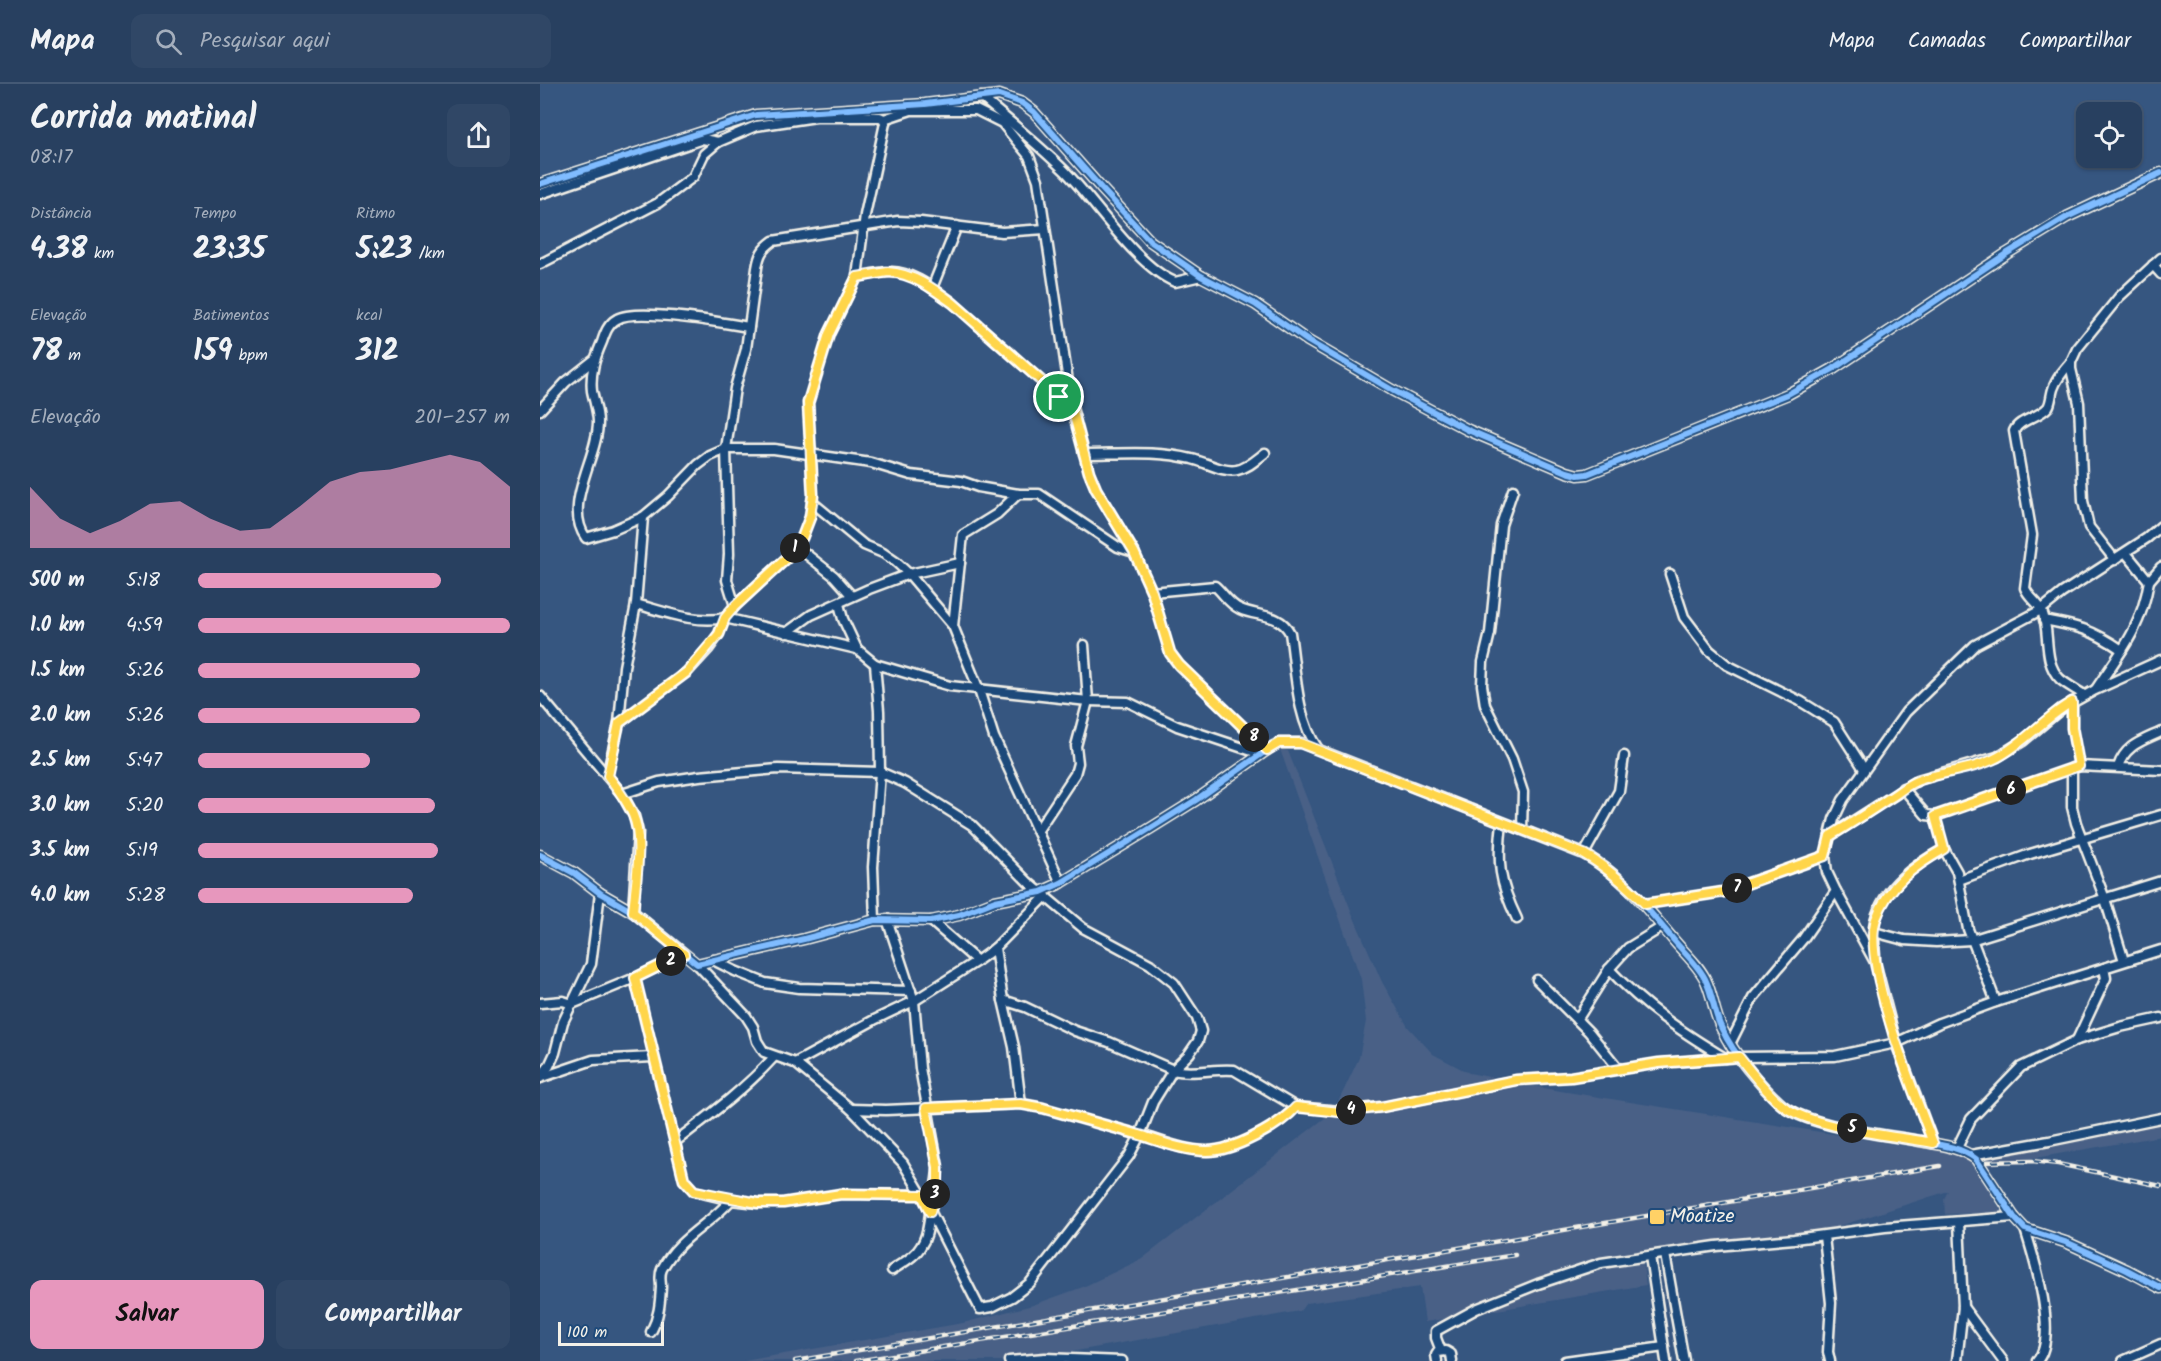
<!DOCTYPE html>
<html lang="pt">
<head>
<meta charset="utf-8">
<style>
	:root { --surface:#284060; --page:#304766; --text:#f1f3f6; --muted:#a5afbd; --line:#445975; --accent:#e797bd }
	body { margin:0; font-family:Kalam,sans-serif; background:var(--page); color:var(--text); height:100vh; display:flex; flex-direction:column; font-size:22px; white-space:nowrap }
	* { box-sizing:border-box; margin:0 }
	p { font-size:20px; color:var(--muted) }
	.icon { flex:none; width:33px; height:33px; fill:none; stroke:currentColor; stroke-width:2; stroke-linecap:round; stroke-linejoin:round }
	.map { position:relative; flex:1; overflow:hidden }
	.panel { display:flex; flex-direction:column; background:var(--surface); width:540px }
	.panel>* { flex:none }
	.buttons { position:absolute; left:1536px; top:18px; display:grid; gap:12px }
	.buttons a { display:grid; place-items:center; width:66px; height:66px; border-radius:12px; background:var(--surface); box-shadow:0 2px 4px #0004,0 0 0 2px var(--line); font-size:30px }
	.scale { position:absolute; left:18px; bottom:15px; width:106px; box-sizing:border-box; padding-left:6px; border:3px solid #f4f1e8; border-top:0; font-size:16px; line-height:21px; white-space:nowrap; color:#f4f1e8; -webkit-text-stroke:4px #1f4a7a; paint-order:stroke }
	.pin { position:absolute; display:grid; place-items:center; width:51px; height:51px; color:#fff; margin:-26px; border:3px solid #fff; border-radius:50%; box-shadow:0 2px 6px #0007 }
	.km { position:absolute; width:30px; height:30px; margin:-15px; border-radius:50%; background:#222; color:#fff; font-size:16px; line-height:30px; text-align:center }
	.round { display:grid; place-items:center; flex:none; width:63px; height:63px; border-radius:12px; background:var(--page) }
	.head { display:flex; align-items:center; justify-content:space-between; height:102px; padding:0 30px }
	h1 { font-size:33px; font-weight:700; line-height:45px }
	.metrics { display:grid; grid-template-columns:repeat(3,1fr); gap:9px; height:102px; padding:6px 30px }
	.metrics div { display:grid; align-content:center }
	.metrics b { font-size:30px; font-weight:700 }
	.metrics small { font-size:16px; font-weight:400 }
	.metrics p { font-size:16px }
	.chart { height:168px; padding:12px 30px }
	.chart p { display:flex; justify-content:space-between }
	.chart svg { width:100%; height:108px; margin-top:6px; fill:var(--accent); opacity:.7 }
	.button { display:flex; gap:12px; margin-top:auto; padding:12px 30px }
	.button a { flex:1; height:69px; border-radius:12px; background:var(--accent); color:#111; font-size:24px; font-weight:700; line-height:69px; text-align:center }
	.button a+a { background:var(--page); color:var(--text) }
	ul { padding:0 30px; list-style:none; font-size:20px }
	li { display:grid; grid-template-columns:96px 72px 1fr; align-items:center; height:45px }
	li i { height:15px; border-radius:8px; background:var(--accent) }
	header { display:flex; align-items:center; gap:36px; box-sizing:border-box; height:84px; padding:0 30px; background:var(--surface); border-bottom:2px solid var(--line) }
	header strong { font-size:28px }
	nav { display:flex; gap:33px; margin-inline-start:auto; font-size:21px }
	.search { width:420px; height:54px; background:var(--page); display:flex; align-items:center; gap:15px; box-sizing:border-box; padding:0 21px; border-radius:12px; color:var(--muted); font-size:22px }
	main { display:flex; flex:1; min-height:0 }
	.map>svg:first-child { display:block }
</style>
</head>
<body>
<header>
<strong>Mapa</strong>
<div class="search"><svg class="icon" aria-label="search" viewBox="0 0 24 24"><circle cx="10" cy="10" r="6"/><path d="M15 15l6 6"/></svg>Pesquisar aqui</div>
<nav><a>Mapa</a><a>Camadas</a><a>Compartilhar</a></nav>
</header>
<main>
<section class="panel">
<div class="head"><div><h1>Corrida matinal</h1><p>08:17</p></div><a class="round"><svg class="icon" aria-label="share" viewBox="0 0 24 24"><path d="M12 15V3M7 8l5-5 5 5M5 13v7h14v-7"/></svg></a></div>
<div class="metrics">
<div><p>Distância</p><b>4.38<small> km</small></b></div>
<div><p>Tempo</p><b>23:35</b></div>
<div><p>Ritmo</p><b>5:23<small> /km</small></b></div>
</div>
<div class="metrics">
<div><p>Elevação</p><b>78<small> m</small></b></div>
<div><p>Batimentos</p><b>159<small> bpm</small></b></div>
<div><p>kcal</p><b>312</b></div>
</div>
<div class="chart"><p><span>Elevação</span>201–257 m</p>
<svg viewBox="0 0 160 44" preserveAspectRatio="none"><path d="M0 44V19L10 32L20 38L30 33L40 26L50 25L60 32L70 37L80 36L90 27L100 17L110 13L120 12L130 9L140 6L150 9L160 19V44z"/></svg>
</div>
<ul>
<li><b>500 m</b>5:18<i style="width:78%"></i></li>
<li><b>1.0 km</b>4:59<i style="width:100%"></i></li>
<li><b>1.5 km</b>5:26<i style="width:71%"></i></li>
<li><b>2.0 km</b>5:26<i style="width:71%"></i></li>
<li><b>2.5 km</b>5:47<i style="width:55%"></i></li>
<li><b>3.0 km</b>5:20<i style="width:76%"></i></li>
<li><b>3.5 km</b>5:19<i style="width:77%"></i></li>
<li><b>4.0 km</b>5:28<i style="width:69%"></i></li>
</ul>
<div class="button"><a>Salvar</a><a>Compartilhar</a></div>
</section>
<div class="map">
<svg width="1621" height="1277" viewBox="0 0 1621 1277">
	<rect width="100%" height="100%" fill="#365680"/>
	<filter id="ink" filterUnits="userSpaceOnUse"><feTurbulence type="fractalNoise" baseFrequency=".0167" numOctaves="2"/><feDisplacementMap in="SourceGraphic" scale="12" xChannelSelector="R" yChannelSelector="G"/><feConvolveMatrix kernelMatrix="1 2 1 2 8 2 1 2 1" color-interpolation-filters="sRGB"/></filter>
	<g filter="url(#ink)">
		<polygon fill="#496186" points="740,665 748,667 812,829 842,898 868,943 893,970 929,989 1014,1006 1420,1070 1621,1034 1621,1052 1438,1084 1445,1100 1462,1129 1405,1130 1404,1115 1408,1107 1290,1145 1102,1173 1106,1201 885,1238 880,1203 766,1219 760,1227 503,1273 467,1277 204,1277 423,1239 493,1221 543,1203 602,1175 794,1027 819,974 826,937 821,895"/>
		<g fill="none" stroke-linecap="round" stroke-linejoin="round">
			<defs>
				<g id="minor">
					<path d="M441 13C469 37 498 60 525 87 555 117 596 182 635 198L661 192"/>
					<polyline points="0,100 216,31 385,20 459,11 482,19 494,28 561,104 610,157 661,192 715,220 768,257 852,306 928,346 1027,388 1038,391 1047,390 1248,310 1293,285 1466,170 1527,133 1621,89"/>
					<polyline points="0,110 163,55 178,58"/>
					<polyline points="0,180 118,119 153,93 164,70 178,58 216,42 276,33 340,33 344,35 371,26 436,26 462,39 489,72 498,96 532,324 549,388 556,405 594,468 612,508 630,569 639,581 727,666"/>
					<polyline points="1613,181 1621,190"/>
					<path d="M317 193C328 191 339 188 350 188 373 187 396 207 413 219L532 324"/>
					<polyline points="392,204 417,142"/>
					<path d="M209 243C184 239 96 223 77 235 68 240 65 249 62 258 55 274 50 289 52 307 54 317 58 328 58 338 58 374 22 421 46 454L73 446 103 433 128 412 158 381 170 372 186 365H234L331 379 371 391 421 397 438 403 478 410H499L578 463 594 468"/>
					<path d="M1531 278C1524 286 1516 295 1513 305 1511 311 1511 319 1508 323 1499 334 1479 335 1474 347L1492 451 1485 504C1488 513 1498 518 1502 527 1511 549 1502 577 1520 595 1527 601 1537 606 1544 611"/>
					<polyline points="0,326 26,298 54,276"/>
					<path d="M544 370C580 370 617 366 652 375 666 378 683 389 697 386 708 384 717 375 725 369"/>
					<polyline points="973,406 961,441 950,549 943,578 942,601 945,621 972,675 983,708 982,745"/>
					<polyline points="272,418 324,461 343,469 356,478 369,490 413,542 439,606 454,653 521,799"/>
					<polyline points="256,462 294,492 312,512"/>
					<polyline points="1575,476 1549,443 1543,417 1539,319 1531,285 1531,278 1537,265 1579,213 1621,174"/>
					<polyline points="1130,490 1144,533 1169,566 1187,581 1260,617 1294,638 1324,685"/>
					<polyline points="1609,497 1621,483"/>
					<path d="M612 508 675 502C684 510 689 520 700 525 718 533 740 529 750 549 756 587 756 634 778 665"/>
					<path d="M96 520C125 528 156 540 185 534L317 565"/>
					<polyline points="299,520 303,535 317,565 335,580 410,602 548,617 588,618 637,642 721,670"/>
					<path d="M195 522 187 496 189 470 186 365 195 304 206 265 217 184C219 171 222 165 233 157L358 137 381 138 462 148 505 145"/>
					<path d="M1504 536C1540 543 1551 545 1582 566"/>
					<polyline points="413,542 423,451 457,430 478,410"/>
					<polyline points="246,549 271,531 329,505 369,490 420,479"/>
					<path d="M1556 605C1582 566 1601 545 1609 497L1586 469"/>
					<polyline points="0,612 82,710 94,732 98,748 93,828"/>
					<polyline points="1532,618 1532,644 1539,682"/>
					<polyline points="79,639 147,588 169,564 179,550 185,534 195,522 248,473 262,454 270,433 273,411 268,319 289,250 317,193 325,131 345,39 344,35"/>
					<path d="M1578 683C1585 661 1602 657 1621 648"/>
					<polyline points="1532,684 1532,723 1536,739 1565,815 1584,877"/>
					<polyline points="67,692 79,639 84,583 96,520 103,433"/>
					<polyline points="1363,704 1386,731 1395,732 1404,765 1417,788 1428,845 1456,918"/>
					<polyline points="82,710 119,698 159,692 238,685 340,688 365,699 432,741 488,798 543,844 610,880 634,899 657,934 661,947 658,957 649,970 633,986 613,1018 600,1051 589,1072 490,1199 472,1213 452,1223 440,1225 382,1111 363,1079 311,1025 255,979 224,968 217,957 213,943 206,932 157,880"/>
					<polyline points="1395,732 1539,682 1621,686"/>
					<path d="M962 739C957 779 959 798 977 835"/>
					<polyline points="498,746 535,690 538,679 536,662 548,617 544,561"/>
					<polyline points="1290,752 1378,696 1457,673 1483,657 1521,625 1555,606 1621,576"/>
					<polyline points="1044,770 1079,707 1084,672"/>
					<path d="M0 771 34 789 60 809 93 828 157 880 264 855 335 836 391 837 419 831 455 817 501 808 521 799 611 744 656 716 727 666 739 659H761L1044 770C1085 794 1102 819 1132 854 1143 868 1159 881 1166 897 1173 912 1174 930 1182 945 1194 971 1219 1000 1241 1020 1266 1043 1350 1051 1385 1058 1403 1061 1422 1064 1436 1075L1474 1133 1485 1145 1528 1159 1587 1186 1621 1204"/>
					<polyline points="1419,796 1490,770 1621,731"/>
					<polyline points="1105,820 1183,808 1285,772"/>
					<path d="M347 835 374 917 380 984 398 1083C398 1100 392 1114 390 1130 388 1141 388 1152 381 1162 375 1173 362 1179 352 1186"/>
					<polyline points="335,836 333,783 340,688 339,627 335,580"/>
					<polyline points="391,837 437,877"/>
					<polyline points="1334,848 1364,856 1396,858 1431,856 1621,797"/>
					<polyline points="455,864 463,916 474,963 481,1020"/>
					<path d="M1335 875C1335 863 1332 849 1335 837 1344 802 1375 781 1404 765"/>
					<polyline points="173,876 195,887 225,899 259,904 371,907"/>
					<path d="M1069 885C1106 924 1139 946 1185 974"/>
					<polyline points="95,894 144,1096 154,1107 191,1116 218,1119 243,1119 301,1110 382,1111"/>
					<polyline points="997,896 1049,948 1078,984"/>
					<path d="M463 916 485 923 535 947 569 958 633 986C653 991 674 984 694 986L756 1023 800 1027 842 1023 976 996 1031 993 1119 979 1199 973 1295 972 1356 959 1399 939 1456 918 1621 866"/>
					<polyline points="0,919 23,917 32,920 95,894 144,870"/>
					<polyline points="1037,936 1069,885 1088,864 1122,843"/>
					<polyline points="1537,956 1566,894 1564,884"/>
					<polyline points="1190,960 1213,914 1263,855 1296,807"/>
					<polyline points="255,979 334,936 374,917 437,877 455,864 506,812"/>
					<polyline points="0,994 9,982 15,969 23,938 51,880 60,809"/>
					<polyline points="0,994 53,976 113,973"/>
					<path d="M311 1025 346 1026 481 1020 503 1024C535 1033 568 1042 600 1051 622 1057 644 1067 667 1067 694 1067 739 1042 756 1023"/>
					<path d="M136 1057C170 1031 205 1005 234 973"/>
					<polyline points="1393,1059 1356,959 1335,878 1296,807 1287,788 1285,772 1294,735 1303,716 1366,628 1435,561 1501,526 1522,509 1607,454 1621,442"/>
					<polyline points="1417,1064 1431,1035 1481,983 1537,956 1580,943 1621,934"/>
					<polyline points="1431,1071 1509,1057 1621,1034"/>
					<path d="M1485 1145C1494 1174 1519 1253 1497 1277"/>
					<polyline points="1284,1152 1291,1219 1288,1268 1290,1277"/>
					<polyline points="1125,1170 1144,1277"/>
					<polyline points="1110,1172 1126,1277"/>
					<polyline points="1423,1223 1463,1277"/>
					<path d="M111 1248C119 1233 120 1220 121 1203 121 1197 119 1191 122 1185 139 1153 168 1142 191 1116"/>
					<polyline points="901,1267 896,1254 896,1247 936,1225 998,1200 1061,1179 1176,1162 1254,1155 1345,1143 1474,1133"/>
					<polyline points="469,1277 505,1274 582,1277"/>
					<polyline points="897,1277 896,1271 898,1268 906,1267 911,1270 912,1277"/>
					<polyline points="1025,1277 1124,1263"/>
					<polyline points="1417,1277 1423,1223 1419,1138"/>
					<polyline points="1583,1277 1621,1260"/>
				</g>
			</defs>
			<use href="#minor" stroke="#f4f1e8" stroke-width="13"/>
			<use href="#minor" stroke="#1f4a7a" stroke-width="8"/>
			<defs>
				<g id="rail">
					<polyline points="1438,1078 1492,1077 1518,1080 1621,1102"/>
					<polyline points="255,1277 1400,1082"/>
					<polyline points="316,1277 975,1171"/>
				</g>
			</defs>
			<use href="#rail" stroke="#f4f1e8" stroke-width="4.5"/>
			<use href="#rail" stroke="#1f4a7a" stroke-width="2" stroke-dasharray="7" stroke-linecap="butt"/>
			<defs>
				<g id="cycleway">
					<polyline points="0,100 216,31 385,20 459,11 482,19 494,28 561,104 610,157 661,192 715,220 768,257 852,306 928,346 1027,388 1038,391 1047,390 1248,310 1293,285 1466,170 1527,133 1621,89"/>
					<path d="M0 771 34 789 60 809 93 828 157 880 264 855 335 836 391 837 419 831 455 817 501 808 521 799 611 744 656 716 727 666 739 659H761L1044 770C1085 794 1102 819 1132 854 1143 868 1159 881 1166 897 1173 912 1174 930 1182 945 1194 971 1219 1000 1241 1020 1266 1043 1350 1051 1385 1058 1403 1061 1422 1064 1436 1075L1474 1133 1485 1145 1528 1159 1587 1186 1621 1204"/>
				</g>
			</defs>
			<use href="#cycleway" stroke="#1f4a7a" stroke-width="10"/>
			<use href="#cycleway" stroke="#80bcff" stroke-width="6"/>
		</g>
	</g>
	<g fill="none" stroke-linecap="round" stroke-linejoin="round" filter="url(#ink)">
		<defs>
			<path id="route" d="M348 188C372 189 394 205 413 219L532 324 549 388 556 405 594 468 612 508 630 569 639 581 727 666 739 659H760L1044 770C1068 784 1086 801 1105 820L1183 808 1285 772 1290 752C1310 740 1329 728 1348 715 1359 709 1367 700 1379 696 1405 687 1434 686 1458 673 1486 658 1505 633 1532 618V644L1539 682 1395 732 1404 765C1374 782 1348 801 1336 835 1321 880 1376 1013 1393 1059 1356 1052 1270 1044 1242 1021 1226 1008 1212 989 1199 973L1119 979 1031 993 976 996 842 1023 800 1028 756 1023C739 1042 694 1067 667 1067 644 1067 622 1058 600 1051 568 1042 535 1033 503 1024L481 1020 386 1024 398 1083V1096L390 1128 382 1111 301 1110 243 1119H218L154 1107 144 1096 95 894 144 870 93 828C95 801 104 756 93 731 87 716 77 704 68 692L79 639 147 588 179 550 185 534 195 522 248 473 262 454 270 433 273 411 268 319 289 250 317 193Z"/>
		</defs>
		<use href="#route" stroke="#fff" stroke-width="12"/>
		<use href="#route" stroke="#ffd54a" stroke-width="8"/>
	</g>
	<rect fill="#ffd166" stroke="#1f4a7a" stroke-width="2" x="1109" y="1125" width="16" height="16" rx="3"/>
	<g text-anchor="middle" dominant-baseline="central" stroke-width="4.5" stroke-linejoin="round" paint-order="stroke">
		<g font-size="20" fill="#f4f1e8" stroke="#1f4a7a" text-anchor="start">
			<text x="1130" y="1133">Moatize</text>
		</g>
	</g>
</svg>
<div class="buttons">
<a><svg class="icon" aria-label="locate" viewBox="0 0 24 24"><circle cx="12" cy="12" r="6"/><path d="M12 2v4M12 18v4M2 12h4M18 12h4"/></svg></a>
</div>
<div class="scale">100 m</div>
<div class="pin" style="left:519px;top:313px;background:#1e9e55"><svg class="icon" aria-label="arrive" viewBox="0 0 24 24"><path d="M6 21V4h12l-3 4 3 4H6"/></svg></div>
<b class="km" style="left:255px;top:464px">1</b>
<b class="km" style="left:131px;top:877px">2</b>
<b class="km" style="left:395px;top:1110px">3</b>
<b class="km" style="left:811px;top:1026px">4</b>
<b class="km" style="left:1312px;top:1044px">5</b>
<b class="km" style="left:1471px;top:706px">6</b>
<b class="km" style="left:1197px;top:804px">7</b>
<b class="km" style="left:714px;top:653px">8</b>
</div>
</main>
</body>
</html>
